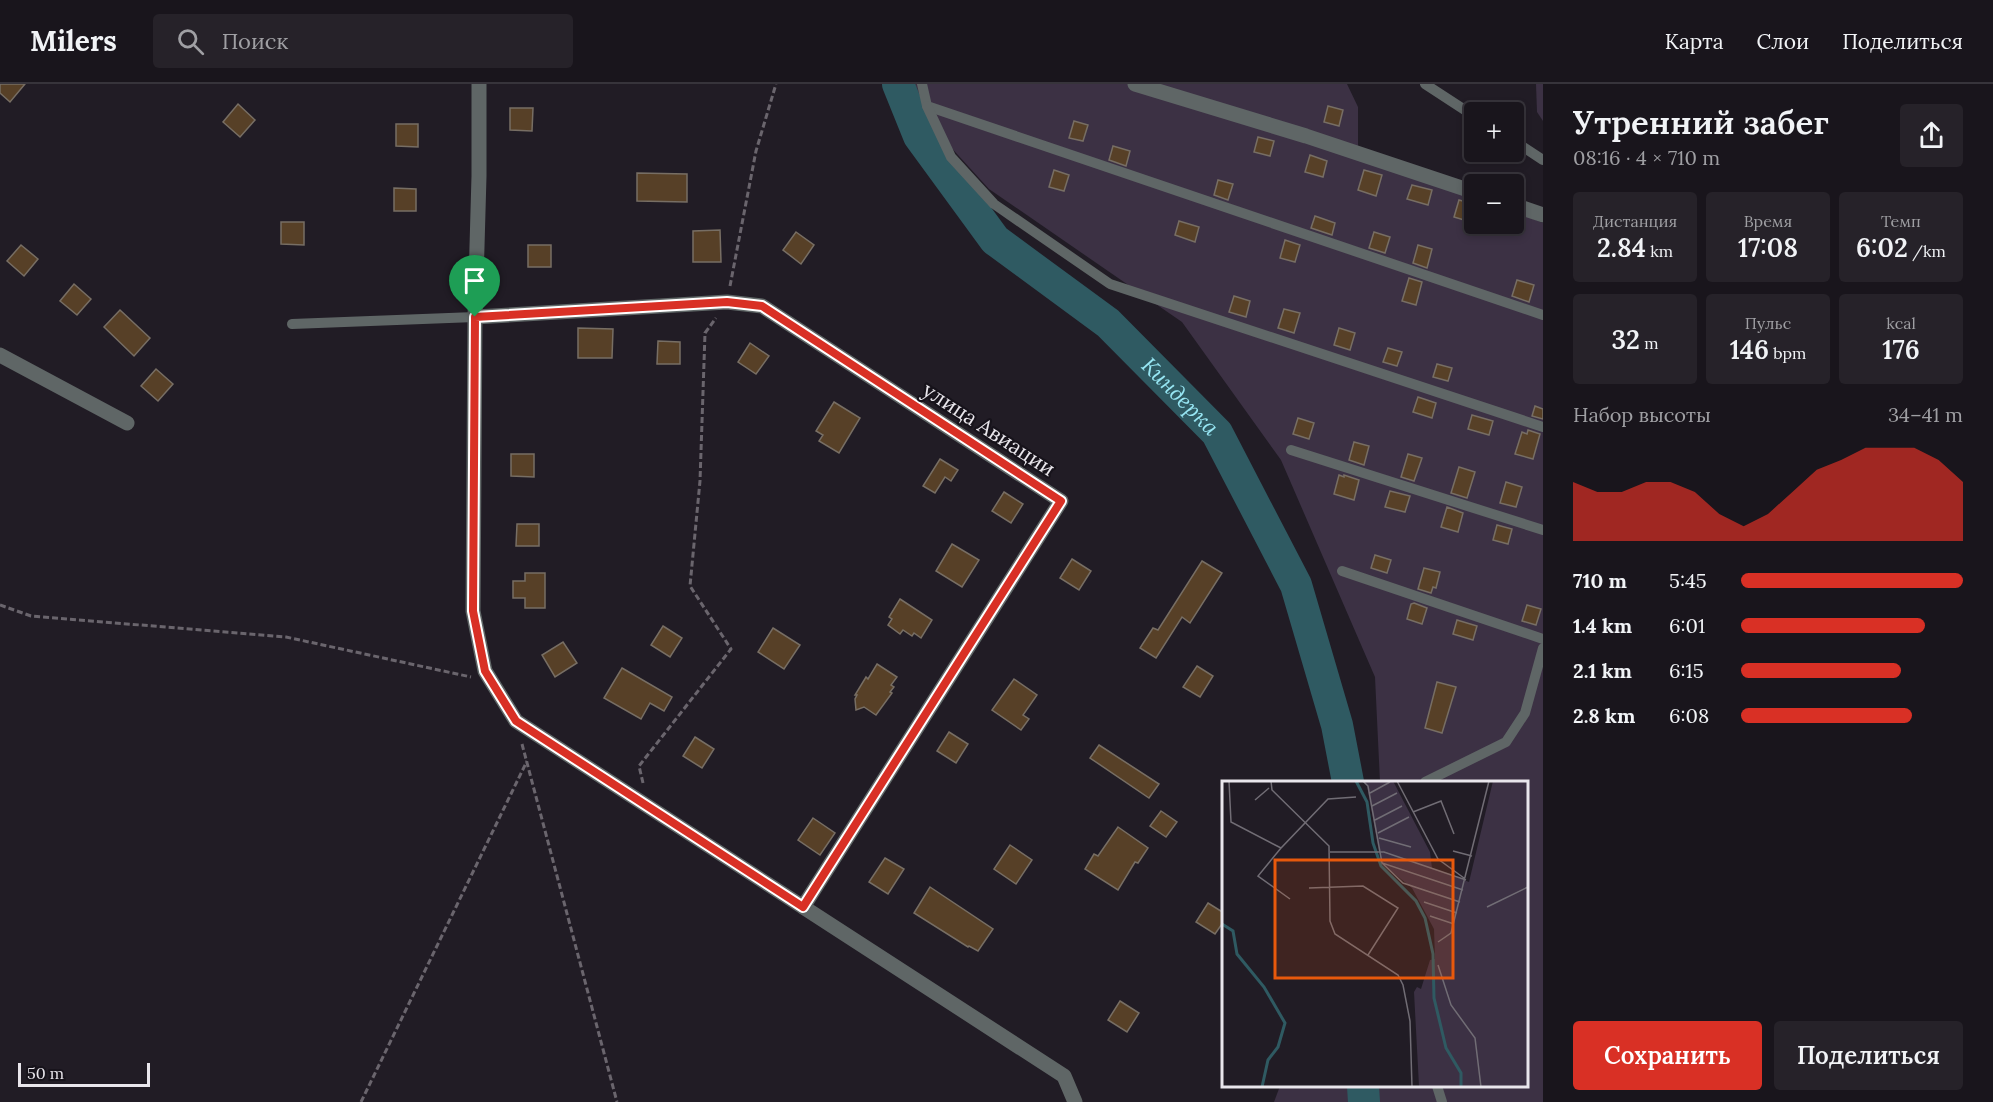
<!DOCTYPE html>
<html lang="ru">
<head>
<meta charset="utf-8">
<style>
	:root { --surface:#19151c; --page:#262229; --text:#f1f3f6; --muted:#9f9fa3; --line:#37343b; --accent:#d93025 }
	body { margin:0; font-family:Lora,serif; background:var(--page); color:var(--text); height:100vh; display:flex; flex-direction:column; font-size:22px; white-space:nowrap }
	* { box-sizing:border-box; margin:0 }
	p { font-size:20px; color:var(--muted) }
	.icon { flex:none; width:33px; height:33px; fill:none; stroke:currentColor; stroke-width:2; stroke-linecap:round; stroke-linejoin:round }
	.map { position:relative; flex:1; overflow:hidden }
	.sheet { display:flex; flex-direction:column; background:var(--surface); width:450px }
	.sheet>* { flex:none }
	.controls { position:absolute; left:1464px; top:18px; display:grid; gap:12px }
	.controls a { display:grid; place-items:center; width:60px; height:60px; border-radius:6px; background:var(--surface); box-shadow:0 3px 9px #0003,0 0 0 2px var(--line); font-size:30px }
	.scale { position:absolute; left:18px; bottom:15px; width:132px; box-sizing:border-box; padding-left:6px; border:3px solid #e9e6ec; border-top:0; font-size:16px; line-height:21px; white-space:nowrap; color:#e9e6ec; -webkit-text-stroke:4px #17131b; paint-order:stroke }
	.pin { position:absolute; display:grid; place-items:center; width:51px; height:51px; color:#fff; margin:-62px -26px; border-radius:50% 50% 50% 0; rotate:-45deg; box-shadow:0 0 6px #0007 }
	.pin .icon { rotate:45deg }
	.round { display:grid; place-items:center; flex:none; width:63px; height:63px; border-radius:6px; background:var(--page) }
	.headline { display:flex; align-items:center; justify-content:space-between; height:102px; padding:0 30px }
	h1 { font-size:33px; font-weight:600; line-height:45px }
	.metrics { display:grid; grid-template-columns:repeat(3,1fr); gap:9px; height:102px; padding:6px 30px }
	.metrics div { display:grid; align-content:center; border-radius:6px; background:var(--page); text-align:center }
	.metrics b { font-size:26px; font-weight:600 }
	.metrics small { font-size:16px; font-weight:400 }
	.metrics p { font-size:16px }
	.chart { height:168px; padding:12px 30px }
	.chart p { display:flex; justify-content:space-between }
	.chart svg { width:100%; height:108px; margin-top:6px; fill:var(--accent); opacity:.7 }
	.cta { display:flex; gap:12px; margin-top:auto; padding:12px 30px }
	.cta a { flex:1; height:69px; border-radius:6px; background:var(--accent); color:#fff; font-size:24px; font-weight:600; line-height:69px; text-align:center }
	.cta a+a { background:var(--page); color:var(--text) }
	ul { padding:0 30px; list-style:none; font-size:20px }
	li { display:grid; grid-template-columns:96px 72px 1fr; align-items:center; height:45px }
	li i { height:15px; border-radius:8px; background:var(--accent) }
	header { display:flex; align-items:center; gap:36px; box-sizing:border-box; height:84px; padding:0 30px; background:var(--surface); border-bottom:2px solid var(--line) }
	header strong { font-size:28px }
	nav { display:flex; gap:33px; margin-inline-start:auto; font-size:21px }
	.search { width:420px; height:54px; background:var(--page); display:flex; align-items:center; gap:15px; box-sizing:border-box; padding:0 21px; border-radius:6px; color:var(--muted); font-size:22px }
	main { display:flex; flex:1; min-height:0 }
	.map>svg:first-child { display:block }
</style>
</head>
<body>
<header>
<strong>Milers</strong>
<div class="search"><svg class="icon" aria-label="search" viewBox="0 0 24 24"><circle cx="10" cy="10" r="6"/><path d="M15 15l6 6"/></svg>Поиск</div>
<nav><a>Карта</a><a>Слои</a><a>Поделиться</a></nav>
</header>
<main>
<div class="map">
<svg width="1543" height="1018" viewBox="0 0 1543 1018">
	<rect width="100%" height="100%" fill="#211c25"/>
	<g fill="#3c3144">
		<polygon points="912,0 1347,0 1358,23 1358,68 1474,112 1474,140 1514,140 1514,127 1543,139 1543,1018 1274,1018 1280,1002 1526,1002 1526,698 1380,698 1375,593 1281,376 1182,238 989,105 916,25"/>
		<polygon points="1536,0 1543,0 1543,37 1537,28"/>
	</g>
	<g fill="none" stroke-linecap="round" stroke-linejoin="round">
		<g stroke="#2f5a62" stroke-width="32">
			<path id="s1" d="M898 0 919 52 995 156 1108 239 1217 349 1296 501 1337 641 1348 698"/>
			<polyline points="1363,1002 1364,1018"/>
		</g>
	</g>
	<g fill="#574027" stroke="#776e64" stroke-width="1.5">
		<polygon points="0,0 25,0 10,18 0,9"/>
		<polygon points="238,20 255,36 240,53 223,38"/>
		<polygon points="1328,22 1343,26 1339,42 1324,38"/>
		<polygon points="510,24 533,24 532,47 510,46"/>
		<polygon points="1074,37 1088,41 1083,57 1069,54"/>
		<polygon points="396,40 418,40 418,63 396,62"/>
		<polygon points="1258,53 1274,57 1270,72 1254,68"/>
		<polygon points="1113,62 1130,67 1126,82 1109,76"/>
		<polygon points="1310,71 1327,77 1323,93 1305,88"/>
		<polygon points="1054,86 1069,91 1064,107 1049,103"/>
		<polygon points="1364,86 1382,91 1376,112 1358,106"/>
		<polygon points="637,89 687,90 687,118 637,117"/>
		<polygon points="1218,96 1233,100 1228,116 1214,111"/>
		<polygon points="1412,101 1432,106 1428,121 1407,115"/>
		<polygon points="394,104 416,105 416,127 394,127"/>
		<polygon points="1459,116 1474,120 1474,139 1454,133"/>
		<polygon points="1315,132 1335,139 1332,151 1311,144"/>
		<polygon points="1179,137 1199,143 1195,158 1175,151"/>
		<polygon points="281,138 304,138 304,161 281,160"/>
		<polygon points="720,146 721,178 693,178 693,147"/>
		<polygon points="796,148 814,161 801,180 783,166"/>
		<polygon points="1374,148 1390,153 1385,169 1369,164"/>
		<polygon points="1285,156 1300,161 1295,178 1280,174"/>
		<polygon points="21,161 38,175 24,192 7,177"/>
		<rect x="528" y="161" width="23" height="22"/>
		<polygon points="1418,161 1432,165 1427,184 1413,179"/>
		<polygon points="1409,194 1422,198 1416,221 1402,217"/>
		<polygon points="1517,196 1534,201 1529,218 1512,212"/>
		<polygon points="74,200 91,215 77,231 60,217"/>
		<polygon points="1234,212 1250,217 1246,233 1229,228"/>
		<polygon points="1284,225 1300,229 1294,249 1278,244"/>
		<polygon points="120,226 150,254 134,272 104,243"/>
		<polygon points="578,244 613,245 612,274 578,274"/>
		<polygon points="1339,244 1355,249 1350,266 1334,261"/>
		<polygon points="658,257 680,258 680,280 657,280"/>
		<polygon points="750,259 769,272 756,290 738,278"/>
		<polygon points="1388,264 1402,268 1397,282 1383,278"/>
		<polygon points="1437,280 1452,284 1448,297 1433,293"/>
		<polygon points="156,285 173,300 158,317 141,302"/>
		<polygon points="1418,313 1436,319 1432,334 1413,328"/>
		<polygon points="834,318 860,334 839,369 819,357 823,351 816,347"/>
		<polygon points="1535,322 1543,325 1543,335 1532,332"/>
		<polygon points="1472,331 1493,337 1489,351 1468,345"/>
		<polygon points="1298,334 1314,339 1309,355 1293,350"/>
		<polygon points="1528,346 1540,350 1533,375 1515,370 1522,348 1527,350"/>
		<polygon points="1354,358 1369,362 1364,381 1349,376"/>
		<polygon points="511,370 534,370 534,393 511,392"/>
		<polygon points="1408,370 1422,374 1414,397 1401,393"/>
		<polygon points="940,375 958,386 951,397 945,393 935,409 923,402"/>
		<polygon points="1459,383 1475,388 1467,414 1451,409"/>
		<polygon points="1339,391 1344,393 1344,391 1359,396 1354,416 1334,410"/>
		<polygon points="1506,398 1522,403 1516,423 1500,419"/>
		<polygon points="1390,407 1410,412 1405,428 1385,423"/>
		<polygon points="1004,408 1023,420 1011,439 992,427"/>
		<polygon points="1447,423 1463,429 1458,448 1441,443"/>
		<polygon points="517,440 539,440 539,462 516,462"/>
		<polygon points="1497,441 1512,445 1508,460 1493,456"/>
		<polygon points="952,460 979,476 962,503 936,487"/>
		<polygon points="1375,471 1391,476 1387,489 1371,484"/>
		<polygon points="1072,475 1091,487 1079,506 1060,494"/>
		<polygon points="1202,477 1222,489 1190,539 1182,533 1156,574 1140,564 1153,544 1158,546"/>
		<polygon points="1424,484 1440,488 1436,504 1433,503 1431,509 1418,505"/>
		<polygon points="525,489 545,489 545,524 525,524 525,514 513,514 513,497 525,497"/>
		<polygon points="900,515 932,536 921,554 914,549 912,552 903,546 900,550 888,541 892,535 889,533"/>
		<polygon points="1414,519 1427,524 1422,540 1407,535 1411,520"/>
		<polygon points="1527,521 1541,525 1536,541 1522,537"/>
		<polygon points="1457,536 1477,542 1473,556 1453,550"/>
		<polygon points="663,542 682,554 670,573 651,561"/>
		<polygon points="773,544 800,561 784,585 758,568"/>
		<polygon points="563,558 577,579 555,593 542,571"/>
		<polygon points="877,580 897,593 891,601 894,603 890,608 892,609 876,631 864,623 856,626 855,615 857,611 855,611 866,593 868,595"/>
		<polygon points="1197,582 1213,592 1200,613 1183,603"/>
		<polygon points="622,584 672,613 664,627 650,619 641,635 604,614"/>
		<polygon points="1014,595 1037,611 1023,631 1029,635 1021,646 992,626"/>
		<polygon points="1437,598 1456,603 1442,649 1425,644"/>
		<polygon points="949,648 968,660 956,679 937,667"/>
		<polygon points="695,653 714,665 702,684 683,672"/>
		<polygon points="1099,661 1159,700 1149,714 1090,674"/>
		<polygon points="1161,727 1177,738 1166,753 1150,742"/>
		<polygon points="813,734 835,749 820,771 798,756"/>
		<polygon points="1118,743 1148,764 1138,779 1135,778 1118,806 1085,785 1094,770 1098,772"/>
		<polygon points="1010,761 1032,776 1016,800 994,785"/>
		<polygon points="885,774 904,785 888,810 869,798"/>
		<polygon points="930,803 993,845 978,867 969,862 968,863 914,829"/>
		<polygon points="1208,819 1224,829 1224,837 1215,850 1196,838"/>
		<polygon points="1120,917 1139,929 1127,948 1108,936"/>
	</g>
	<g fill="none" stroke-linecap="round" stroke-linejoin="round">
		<g stroke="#6a656d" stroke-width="3" stroke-dasharray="6 3" stroke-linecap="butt">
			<polyline points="730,202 756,67 776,0"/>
			<polyline points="0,521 31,532 286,553 471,593"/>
			<polyline points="522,660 617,1018"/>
			<polyline points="643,699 639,682 731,565 690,502 700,397 705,249 716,234"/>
			<polyline points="361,1018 527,677"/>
		</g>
		<g stroke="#5f6666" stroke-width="10">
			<polyline points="922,0 927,22 1543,231"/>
			<polyline points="1425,0 1474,32"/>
			<polyline points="927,22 951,73 994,120 1110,200 1543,343"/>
			<polyline points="1514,57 1543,76"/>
			<polyline points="292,240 475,233"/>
			<polyline points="1291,366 1543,446"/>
			<polyline points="1342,487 1543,555"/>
			<polyline points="1425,698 1506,658 1525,629 1543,564"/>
			<polyline points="1437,1002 1442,1018"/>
		</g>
		<g stroke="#5f6666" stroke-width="15">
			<polyline points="479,0 479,92 475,233 473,527 485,587 516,637 1064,992 1075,1018"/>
			<polyline points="1135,0 1306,52 1474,108"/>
			<polyline points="1514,121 1543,131"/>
			<polyline points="475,233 727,218 762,222 1061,417 803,823"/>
			<polyline points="0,271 127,339"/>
		</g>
	</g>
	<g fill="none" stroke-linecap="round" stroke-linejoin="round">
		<defs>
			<polygon id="route" points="727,218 762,222 1061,417 803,823 516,637 485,587 473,527 475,233"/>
		</defs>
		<use href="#route" stroke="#fff" stroke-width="12"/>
		<use href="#route" stroke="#d93025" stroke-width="8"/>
	</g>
	<g text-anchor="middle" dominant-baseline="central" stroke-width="4.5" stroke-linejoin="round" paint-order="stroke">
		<g font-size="21" fill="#e9e6ec" stroke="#17131b">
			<text transform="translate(989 345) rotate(33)">улица Авиации</text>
		</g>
		<g font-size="22" font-style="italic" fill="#97e6f3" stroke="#17131b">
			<text stroke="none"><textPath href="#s1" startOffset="428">Киндерка</textPath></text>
		</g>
	</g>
	<g transform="translate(1222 697)">
		<rect width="306" height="306" fill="#211c25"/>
		<path d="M140 0H171L208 71 210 87 247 101 271 0H306V306L197 305 192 211 195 206 199 208 208 179 213 178 212 148 190 107 159 82 145 5Z" fill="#3c3144"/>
		<path fill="none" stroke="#2f5a62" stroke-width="3" d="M134 0 145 21 151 62 159 85 194 120 203 137 211 173 212 217 224 267 239 292V306M0 143 11 150 15 173 42 206 63 242 56 266 46 279 40 306"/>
		<path fill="none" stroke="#716d75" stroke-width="1.5" d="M7 0 9 41 59 67 106 18 134 16M49 0 50 9 107 65 108 140 113 153 176 194 181 204 188 240 190 306M141 0 146 5 160 82 241 109M175 0 216 78 242 97M148 12 168 1M33 19 47 7M150 25 175 12M191 31 219 20 232 53M153 39 180 25M156 52 187 36M157 57 189 66M59 67 36 95 68 118M231 70 250 75M108 71H162L244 99M160 82 181 102 238 121M87 107 141 105 176 127 146 174M202 121 235 132M265 126 306 106M208 135 232 143M216 161 229 152 267 0M216 184 229 224 253 257 259 306"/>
		<path fill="#e8590c" fill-opacity="0.15" stroke="#e8590c" stroke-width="3" d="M53 79H231V197H53Z"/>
		<rect width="306" height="306" fill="none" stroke="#e9e6ec" stroke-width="3"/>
	</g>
</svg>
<div class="controls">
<a>+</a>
<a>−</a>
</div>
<div class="scale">50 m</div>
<div class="pin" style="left:475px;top:233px;background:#1e9e55"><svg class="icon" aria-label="arrive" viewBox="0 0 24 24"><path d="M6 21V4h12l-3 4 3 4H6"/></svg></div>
</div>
<section class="sheet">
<div class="headline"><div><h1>Утренний забег</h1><p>08:16 · 4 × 710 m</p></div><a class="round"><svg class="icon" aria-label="share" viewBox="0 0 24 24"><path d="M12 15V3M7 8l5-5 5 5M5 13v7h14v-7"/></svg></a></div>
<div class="metrics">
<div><p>Дистанция</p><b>2.84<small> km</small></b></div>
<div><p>Время</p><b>17:08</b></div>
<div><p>Темп</p><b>6:02<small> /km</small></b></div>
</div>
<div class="metrics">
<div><b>32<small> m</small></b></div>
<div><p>Пульс</p><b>146<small> bpm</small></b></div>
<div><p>kcal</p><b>176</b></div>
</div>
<div class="chart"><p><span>Набор высоты</span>34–41 m</p>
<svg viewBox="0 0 160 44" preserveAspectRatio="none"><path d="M0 44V20L10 24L20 24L30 20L40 20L50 24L60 33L70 38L80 33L90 24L100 15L110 11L120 6L130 6L140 6L150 11L160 20V44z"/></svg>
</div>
<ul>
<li><b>710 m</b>5:45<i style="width:100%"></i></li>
<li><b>1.4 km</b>6:01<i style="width:83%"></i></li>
<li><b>2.1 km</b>6:15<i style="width:72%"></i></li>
<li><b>2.8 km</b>6:08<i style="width:77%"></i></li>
</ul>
<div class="cta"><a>Сохранить</a><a>Поделиться</a></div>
</section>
</main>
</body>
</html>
